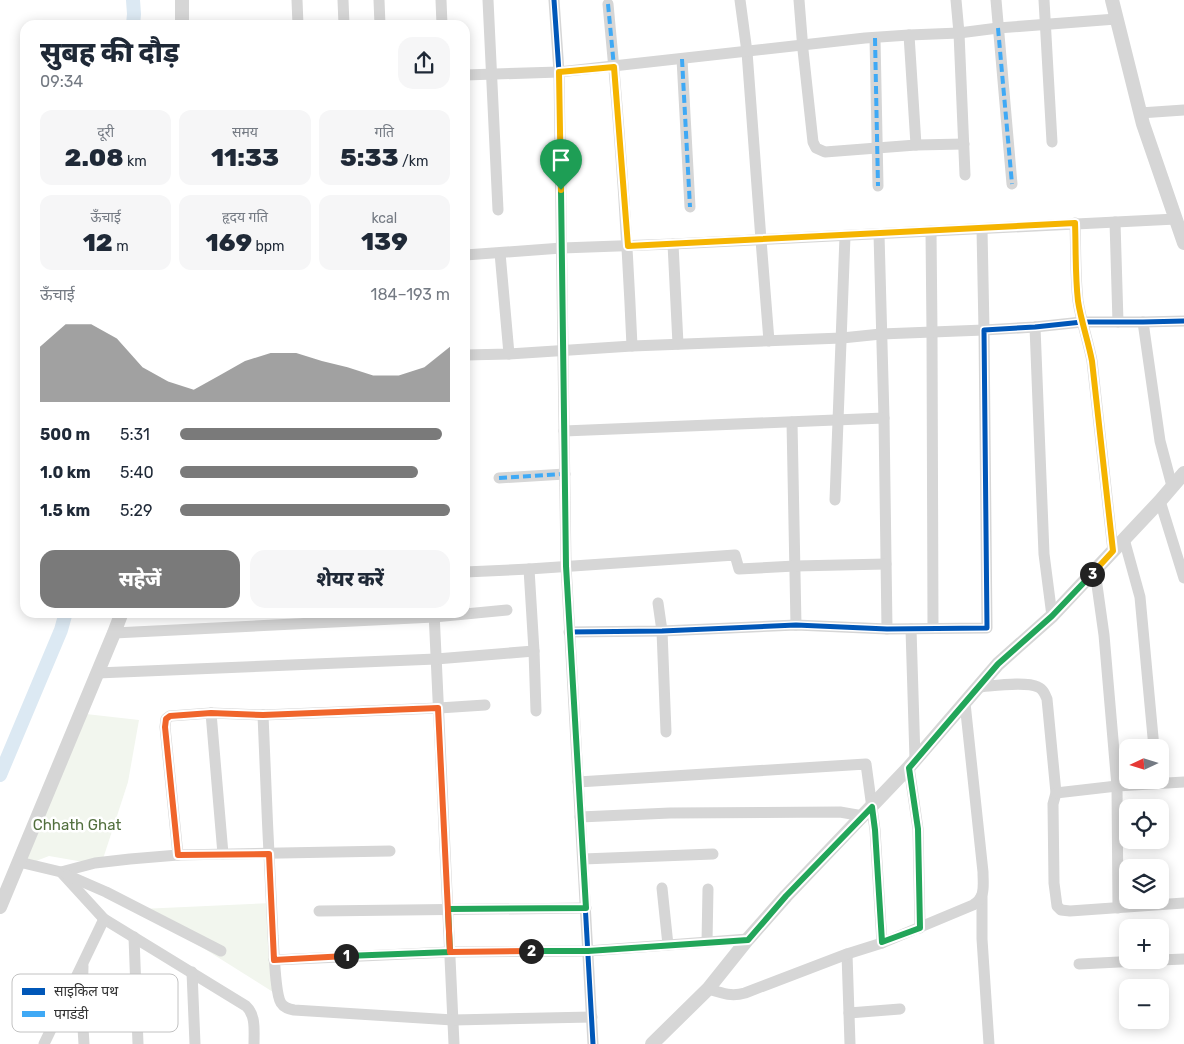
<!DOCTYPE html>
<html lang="hi">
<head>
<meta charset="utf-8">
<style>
	:root { --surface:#fff; --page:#f6f6f7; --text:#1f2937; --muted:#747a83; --accent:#7a7a7a }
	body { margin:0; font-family:Rubik,"Noto Sans Devanagari",sans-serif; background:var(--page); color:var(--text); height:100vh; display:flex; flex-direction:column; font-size:19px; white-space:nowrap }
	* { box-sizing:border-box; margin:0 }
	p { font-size:16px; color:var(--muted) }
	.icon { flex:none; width:28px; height:28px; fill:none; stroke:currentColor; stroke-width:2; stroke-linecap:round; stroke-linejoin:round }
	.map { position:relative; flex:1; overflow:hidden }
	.side { position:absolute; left:20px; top:20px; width:450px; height:598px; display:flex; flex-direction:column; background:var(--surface); border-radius:15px; box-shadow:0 2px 12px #0003 }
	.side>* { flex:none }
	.needle { width:32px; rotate:266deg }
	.tools { position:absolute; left:1119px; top:739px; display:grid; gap:10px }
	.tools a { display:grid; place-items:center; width:50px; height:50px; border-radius:10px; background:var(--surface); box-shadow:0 2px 12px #0003; font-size:25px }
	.pin { position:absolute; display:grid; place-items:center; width:42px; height:42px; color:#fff; margin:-51px -21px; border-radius:50% 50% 50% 0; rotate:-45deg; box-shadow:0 0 5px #0007 }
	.pin .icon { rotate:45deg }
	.km { position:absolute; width:25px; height:25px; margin:-12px; border-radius:50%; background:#222; color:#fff; font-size:14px; line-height:25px; text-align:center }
	.round { display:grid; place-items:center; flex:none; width:52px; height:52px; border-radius:15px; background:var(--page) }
	.overview { display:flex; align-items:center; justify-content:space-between; height:85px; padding:0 20px }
	h1 { font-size:28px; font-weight:800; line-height:38px }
	.stats { display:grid; grid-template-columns:repeat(3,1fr); gap:8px; height:85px; padding:5px 20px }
	.stats div { display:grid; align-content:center; border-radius:12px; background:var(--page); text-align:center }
	.stats b { font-size:25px; font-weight:800 }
	.stats small { font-size:14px; font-weight:400 }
	.stats p { font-size:14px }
	.chart { height:140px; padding:10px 20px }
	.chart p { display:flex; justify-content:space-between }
	.chart svg { width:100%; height:90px; margin-top:5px; fill:var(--accent); opacity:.7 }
	.cta { display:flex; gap:10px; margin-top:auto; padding:10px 20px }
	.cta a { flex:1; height:58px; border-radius:15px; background:var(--accent); color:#fff; font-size:20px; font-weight:800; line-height:58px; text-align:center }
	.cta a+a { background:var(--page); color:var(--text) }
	ul { padding:0 20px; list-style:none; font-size:16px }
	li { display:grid; grid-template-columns:80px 60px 1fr; align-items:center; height:38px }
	li i { height:12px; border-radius:6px; background:var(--accent) }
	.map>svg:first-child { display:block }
</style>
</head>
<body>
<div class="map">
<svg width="1184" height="1044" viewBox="0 0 1184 1044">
	<rect width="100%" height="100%" fill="#fff"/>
	<g fill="#f2f6ee">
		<polygon points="86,714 139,720 128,782 101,865 49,856 23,866"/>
		<polygon points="273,903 273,992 141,909"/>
	</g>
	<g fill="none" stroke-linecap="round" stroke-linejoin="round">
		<g stroke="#dce9f3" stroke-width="14">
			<polyline points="133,0 134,14 133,25"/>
			<polyline points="0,775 61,630 66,612"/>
		</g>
		<g stroke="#d6d6d6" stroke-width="11">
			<polyline points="297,0 298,25"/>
			<polyline points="343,0 344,25"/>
			<polyline points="379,0 380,25"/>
			<polyline points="441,0 442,25"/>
			<polyline points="488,0 498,210"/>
			<polyline points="554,0 559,72 566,566 593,1044"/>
			<polyline points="740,0 747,52 761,240 769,341"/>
			<polyline points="799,0 803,50 813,142 816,148 825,152 916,145 964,144"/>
			<polyline points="956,0 959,33 965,175"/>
			<polyline points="996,0 1012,184"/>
			<polyline points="1044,0 1052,142"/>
			<path d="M608 4C619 117 627 232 632 346"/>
			<polyline points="909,35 916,145"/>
			<polyline points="875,38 878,186"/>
			<polyline points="682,59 690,207"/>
			<polyline points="465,75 559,72 865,38 909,35 959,33 998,28 1116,19"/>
			<polyline points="1140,113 1184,110"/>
			<polyline points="1115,222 1118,322"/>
			<path d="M1075 223C1076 249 1075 275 1078 301 1081 321 1088 340 1092 361L1113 551"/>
			<polyline points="931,231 932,332 933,628"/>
			<polyline points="879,234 884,418 887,629"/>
			<polyline points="673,244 678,344"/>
			<polyline points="500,253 509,354"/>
			<polyline points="465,255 562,248 673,244 1176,219"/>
			<polyline points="1143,322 1160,441 1172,486"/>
			<polyline points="1035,327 1044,554 1052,616"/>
			<polyline points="465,355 509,354 632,346 842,338 881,334 984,330 982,229"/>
			<polyline points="792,422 796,625"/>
			<polyline points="564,431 884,418"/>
			<polyline points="499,478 565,474"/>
			<polyline points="835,500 845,236"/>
			<polyline points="1160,501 1184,578"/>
			<polyline points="1124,539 1140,597 1154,748"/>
			<polyline points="529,569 534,651 536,711"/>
			<polyline points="1095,571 1104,635 1117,786 1118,908"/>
			<polyline points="465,572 529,569 735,555 739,569 795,566 886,564"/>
			<polyline points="658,603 662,631 666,732"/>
			<polyline points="434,612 454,1044"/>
			<polyline points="911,629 915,759"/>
			<polyline points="569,632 662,631 796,625 887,629 987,628 984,330 1035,327 1082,322 1143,322 1184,321"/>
			<polyline points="114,633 434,617 507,610"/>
			<polyline points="97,673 436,659 534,651"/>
			<path d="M978 687C993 686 1025 681 1038 687 1043 689 1045 694 1047 699L1056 793 1053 804 1054 883 1057 906 1061 910 1070 911 1184 903"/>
			<polyline points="211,713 223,854"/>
			<path d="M263 715C266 789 269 862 273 936 274 948 275 994 281 1003 284 1008 289 1009 294 1010L453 1020 592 1017"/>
			<polyline points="909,767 918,829 920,928"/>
			<polyline points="578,782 866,764 875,830 882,943"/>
			<polyline points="1056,793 1117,786 1184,782"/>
			<polyline points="580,817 670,813 840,812 863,816"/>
			<polyline points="178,855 165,727 166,719 170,716 211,713 263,715 439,708 485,705"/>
			<polyline points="583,859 713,854"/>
			<path d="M19 862 61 872 104 919 246 1006C256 1015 254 1031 254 1044"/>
			<polyline points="61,872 95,863 130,859 178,855 390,851"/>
			<polyline points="67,875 106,892 221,951"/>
			<polyline points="662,888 668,945"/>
			<polyline points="982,895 982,939 989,1044"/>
			<polyline points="319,911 586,908"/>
			<polyline points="134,937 138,1044"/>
			<polyline points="707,942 708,889"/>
			<polyline points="847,954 850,1044"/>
			<polyline points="274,960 450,952 588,951 748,939"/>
			<polyline points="1160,960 1184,959"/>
			<polyline points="1079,964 1159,960"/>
			<polyline points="83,966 82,1011 84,1044"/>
			<polyline points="192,972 195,1044"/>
			<path d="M708 989C721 993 731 997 745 993L847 954 882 943 973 905C986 897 983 886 983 872L965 703"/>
			<polyline points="849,1013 900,1009"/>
			<polyline points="44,1044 104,919"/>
		</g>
		<g stroke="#d6d6d6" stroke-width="14">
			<polyline points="1112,0 1143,124 1184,243"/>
			<polyline points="182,25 182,0"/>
			<polyline points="0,907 114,633 122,612"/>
			<polyline points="652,1044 708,989 748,939 786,896 909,767 998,664 1052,616 1160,501 1184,473"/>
		</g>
		<g stroke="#3fa9f5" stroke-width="4" stroke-dasharray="8 4" stroke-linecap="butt">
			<polyline points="608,4 614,67"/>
			<polyline points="998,28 1012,184"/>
			<polyline points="875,38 878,186"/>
			<polyline points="682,59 690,207"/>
			<polyline points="499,478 565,474"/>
		</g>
		<defs>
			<g id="cycleway">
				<polyline points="554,0 559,72 566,566 593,1044"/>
				<polyline points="569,632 662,631 796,625 887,629 987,628 984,330 1035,327 1082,322 1143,322 1184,321"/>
			</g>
		</defs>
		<use href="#cycleway" stroke="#fff" stroke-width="8"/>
		<use href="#cycleway" stroke="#0057b8" stroke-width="5"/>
	</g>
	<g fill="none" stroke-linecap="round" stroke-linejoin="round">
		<defs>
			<polyline id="split-1" points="346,956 450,952 448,909 586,908 566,566 561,190"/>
			<polyline id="split-2" points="346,956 274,960 269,854 178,855 165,727 166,719 170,716 211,713 263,715 438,708 450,952 531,951"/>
			<polyline id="split-3" points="531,951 588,951 748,940 786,896 872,807 875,830 882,942 920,928 918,829 909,768 998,664 1052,616 1092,574"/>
			<path id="split-4" d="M561 190 559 72 614 67 628 246 1075 223C1076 249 1075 275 1078 301 1081 321 1088 340 1092 361L1113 551 1092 574"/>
		</defs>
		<use href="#split-1" stroke="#fff" stroke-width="10"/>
		<use href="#split-2" stroke="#fff" stroke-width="10"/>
		<use href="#split-3" stroke="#fff" stroke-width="10"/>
		<use href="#split-4" stroke="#fff" stroke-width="10"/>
		<use href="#split-1" stroke="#22a559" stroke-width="6"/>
		<use href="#split-2" stroke="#f0652b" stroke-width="6"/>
		<use href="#split-3" stroke="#22a559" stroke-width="6"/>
		<use href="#split-4" stroke="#f5b400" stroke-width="6"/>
	</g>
	<g text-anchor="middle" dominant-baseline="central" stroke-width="5" stroke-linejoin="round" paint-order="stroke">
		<g font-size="15" fill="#526f3e" stroke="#fff">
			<text x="77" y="825">Chhath Ghat</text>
		</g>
	</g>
	<rect x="12" y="974" width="166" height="58" rx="8" fill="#fff" stroke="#c2c2c2" stroke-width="1"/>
	<rect x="22" y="988" width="23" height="7" fill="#0057b8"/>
	<rect x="22" y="1011" width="23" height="6" fill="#3fa9f5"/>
	<g font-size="14" fill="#323232">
		<text x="54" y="996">साइकिल पथ</text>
		<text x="54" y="1019">पगडंडी</text>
	</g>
</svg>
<div class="tools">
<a><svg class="needle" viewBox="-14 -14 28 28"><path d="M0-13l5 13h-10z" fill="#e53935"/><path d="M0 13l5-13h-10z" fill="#747a83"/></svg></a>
<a><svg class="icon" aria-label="locate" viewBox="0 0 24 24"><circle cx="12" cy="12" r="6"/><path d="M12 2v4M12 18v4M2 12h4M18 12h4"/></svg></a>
<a><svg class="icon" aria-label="layers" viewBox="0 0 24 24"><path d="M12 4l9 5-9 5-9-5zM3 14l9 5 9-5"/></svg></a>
<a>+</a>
<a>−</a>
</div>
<div class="pin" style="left:561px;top:190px;background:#1e9e55"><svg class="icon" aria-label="arrive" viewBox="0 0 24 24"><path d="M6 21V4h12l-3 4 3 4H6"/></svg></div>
<b class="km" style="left:346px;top:956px">1</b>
<b class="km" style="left:531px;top:951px">2</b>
<b class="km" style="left:1092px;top:574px">3</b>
<section class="side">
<div class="overview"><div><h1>सुबह की दौड़</h1><p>09:34</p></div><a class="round"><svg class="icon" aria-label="share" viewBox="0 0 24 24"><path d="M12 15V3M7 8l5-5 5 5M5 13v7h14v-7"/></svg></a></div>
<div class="stats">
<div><p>दूरी</p><b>2.08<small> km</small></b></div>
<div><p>समय</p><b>11:33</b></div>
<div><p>गति</p><b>5:33<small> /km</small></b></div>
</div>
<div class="stats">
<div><p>ऊँचाई</p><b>12<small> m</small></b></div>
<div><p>हृदय गति</p><b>169<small> bpm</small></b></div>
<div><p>kcal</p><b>139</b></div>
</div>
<div class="chart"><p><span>ऊँचाई</span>184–193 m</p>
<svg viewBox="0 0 160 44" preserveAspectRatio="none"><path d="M0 44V17L10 6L20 6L30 13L40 27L50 34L60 38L70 31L80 24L90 20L100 20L110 24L120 27L130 31L140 31L150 27L160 17V44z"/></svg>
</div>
<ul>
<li><b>500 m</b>5:31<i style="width:97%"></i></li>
<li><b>1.0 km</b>5:40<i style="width:88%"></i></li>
<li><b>1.5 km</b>5:29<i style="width:100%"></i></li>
</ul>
<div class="cta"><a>सहेजें</a><a>शेयर करें</a></div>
</section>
</div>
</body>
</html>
